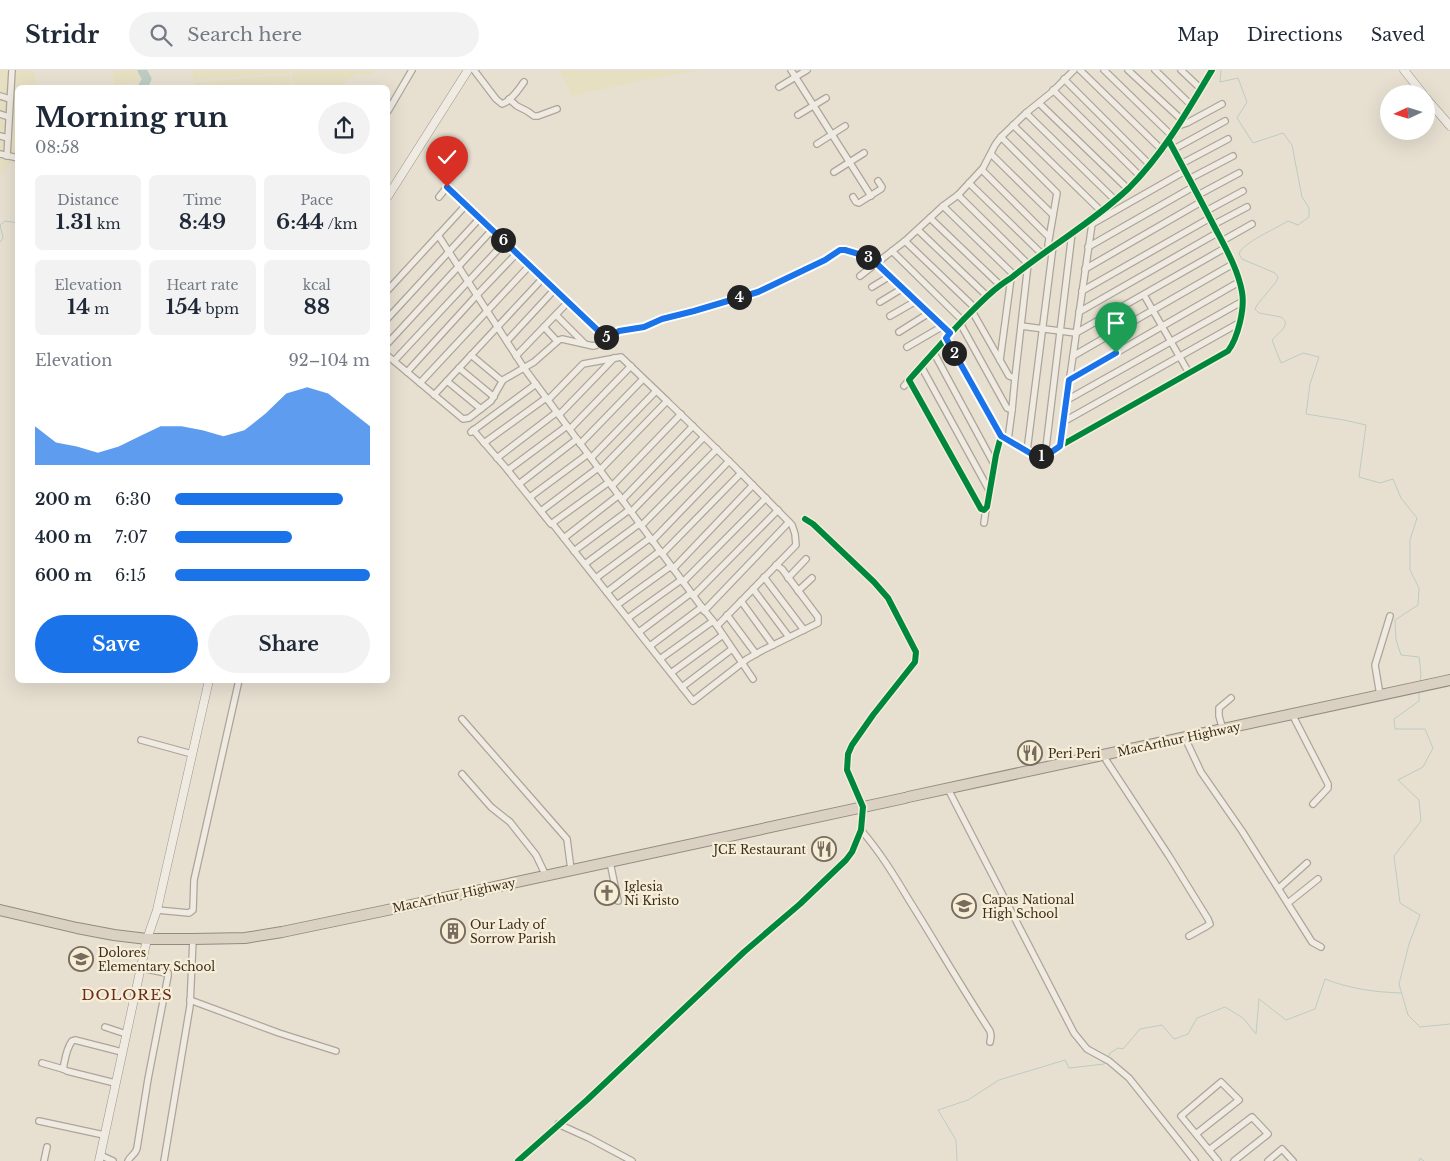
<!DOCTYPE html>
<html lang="en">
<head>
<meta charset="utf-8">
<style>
	:root { --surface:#fff; --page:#f2f2f3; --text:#1f2937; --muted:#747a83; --line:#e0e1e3; --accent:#1a73e8 }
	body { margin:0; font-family:"Libre Baskerville",serif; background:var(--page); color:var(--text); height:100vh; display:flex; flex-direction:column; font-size:19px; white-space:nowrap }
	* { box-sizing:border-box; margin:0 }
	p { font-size:16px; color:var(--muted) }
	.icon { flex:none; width:28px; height:28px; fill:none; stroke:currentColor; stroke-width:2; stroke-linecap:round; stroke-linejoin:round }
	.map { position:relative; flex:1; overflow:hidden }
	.sheet { position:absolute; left:15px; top:15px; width:375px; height:598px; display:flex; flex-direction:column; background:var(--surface); border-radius:8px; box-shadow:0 5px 20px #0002 }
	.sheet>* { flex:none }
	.needle { width:32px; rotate:266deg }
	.fabs { position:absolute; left:1380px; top:15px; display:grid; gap:10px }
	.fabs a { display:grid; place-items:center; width:55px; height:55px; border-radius:50%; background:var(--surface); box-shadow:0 5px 20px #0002; font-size:25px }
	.pin { position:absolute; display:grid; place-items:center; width:42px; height:42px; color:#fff; margin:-51px -21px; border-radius:50% 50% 50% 0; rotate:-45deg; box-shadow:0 0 5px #0007 }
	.pin .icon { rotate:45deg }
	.km { position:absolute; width:25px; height:25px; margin:-12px; border-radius:50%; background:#222; color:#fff; font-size:14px; line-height:25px; text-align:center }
	.round { display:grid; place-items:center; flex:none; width:52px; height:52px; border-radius:26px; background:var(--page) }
	.summary { display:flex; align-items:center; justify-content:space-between; height:85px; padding:0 20px }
	h1 { font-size:28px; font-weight:700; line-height:38px }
	.metrics { display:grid; grid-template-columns:repeat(3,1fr); gap:8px; height:85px; padding:5px 20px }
	.metrics div { display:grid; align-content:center; border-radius:8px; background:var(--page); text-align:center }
	.metrics b { font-size:21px; font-weight:700 }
	.metrics small { font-size:14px; font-weight:400 }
	.metrics p { font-size:14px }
	.chart { height:140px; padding:10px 20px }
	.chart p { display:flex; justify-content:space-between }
	.chart svg { width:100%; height:90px; margin-top:5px; fill:var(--accent); opacity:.7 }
	.button { display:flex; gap:10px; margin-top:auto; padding:10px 20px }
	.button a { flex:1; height:58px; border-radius:30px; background:var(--accent); color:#fff; font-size:20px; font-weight:700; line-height:58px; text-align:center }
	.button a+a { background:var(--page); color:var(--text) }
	ul { padding:0 20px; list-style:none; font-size:16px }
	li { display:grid; grid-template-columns:80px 60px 1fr; align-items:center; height:38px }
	li i { height:12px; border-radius:6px; background:var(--accent) }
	header { display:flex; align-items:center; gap:30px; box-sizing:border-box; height:70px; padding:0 25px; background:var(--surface); border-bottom:1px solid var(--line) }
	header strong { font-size:24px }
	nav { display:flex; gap:28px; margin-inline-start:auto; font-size:18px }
	.search { width:350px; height:45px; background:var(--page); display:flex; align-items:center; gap:12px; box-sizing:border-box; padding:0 18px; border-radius:28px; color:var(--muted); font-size:19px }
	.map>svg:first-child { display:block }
</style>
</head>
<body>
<header>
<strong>Stridr</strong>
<div class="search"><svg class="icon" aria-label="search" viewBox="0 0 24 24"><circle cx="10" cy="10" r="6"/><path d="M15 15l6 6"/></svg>Search here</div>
<nav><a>Map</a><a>Directions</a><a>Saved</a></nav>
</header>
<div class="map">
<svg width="1450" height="1091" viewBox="0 0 1450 1091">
	<rect width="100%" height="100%" fill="#e7e0d1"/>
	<g fill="#e6dfc2">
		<polygon points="0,0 34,0 37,17 18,18 17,85 0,106"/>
		<polygon points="113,0 140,0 146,9 143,13 114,15"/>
		<polygon points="192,0 289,0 289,3 193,10"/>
		<polygon points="292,0 374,0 369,6 360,3 347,10 344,14 337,17 292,18"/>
		<polygon points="559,0 704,0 635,12 572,26"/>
		<polygon points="277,5 277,10 279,6 290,5 290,17 263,17 276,14 276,13 257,18 195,17 194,13"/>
	</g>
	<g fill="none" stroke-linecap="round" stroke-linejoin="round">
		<g stroke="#bcccc2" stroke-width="1">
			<path d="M1221 0 1220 12 1238 8 1247 32 1237 48 1253 73 1283 63 1292 75 1302 127 1309 138V147L1298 155 1288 151C1277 158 1242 173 1239 184L1242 189 1275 203 1278 207 1276 212 1257 235 1255 239 1259 243 1281 247C1293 254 1277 264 1272 270L1281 293 1303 283 1319 287 1310 314 1306 344 1344 350 1366 355 1359 407 1380 413 1393 409 1401 428 1417 448 1410 470V500L1419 518 1418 535 1395 550 1396 570 1401 585 1419 587 1421 603 1420 612"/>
			<polyline points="0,155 5,151 18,153"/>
			<polyline points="0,155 3,168 0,172"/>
			<polyline points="1419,621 1419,631 1394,649 1395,659 1425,659 1433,678 1423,697 1398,710 1419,730 1421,751 1394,786 1400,833 1420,845 1409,874 1399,914 1408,945 1420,957 1450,954"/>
			<path d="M1108 988 1110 983 1118 978 1123 979 1140 959 1162 955 1174 969 1188 964 1197 948 1225 937 1243 948 1256 964 1259 929 1286 950 1315 939 1325 909C1351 919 1374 922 1401 923"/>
			<polyline points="957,1091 956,1070 938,1040 968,1030 999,1010 1065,990 1069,998 1104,994 1106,991"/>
			<polyline points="1419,1091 1420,1088 1424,1091"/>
		</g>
		<polyline stroke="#bcccc2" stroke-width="9" points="142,0 147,9 142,18"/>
		<defs>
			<g id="street">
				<path d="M474 0 496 29 502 34C511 31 518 20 524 12"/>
				<polyline points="791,0 871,126"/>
				<polyline points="1080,0 1162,80"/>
				<polyline points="1104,0 1172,66"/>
				<polyline points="1128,0 1182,50"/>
				<polyline points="1155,0 1191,35"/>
				<polyline points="1181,0 1201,19"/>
				<polyline points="1064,9 1150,95"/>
				<polyline points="779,17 807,0"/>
				<polyline points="1053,20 1140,106"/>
				<polyline points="0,26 10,29"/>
				<polyline points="509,29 517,36 527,41 534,46 538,46 557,39"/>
				<polyline points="1039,33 1128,119"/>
				<polyline points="388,41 412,0"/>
				<polyline points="1026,43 1115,130"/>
				<polyline points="0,44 9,47"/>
				<polyline points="798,45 826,28"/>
				<polyline points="1013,55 1101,141"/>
				<polyline points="1178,56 1187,53 1222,34"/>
				<polyline points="0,66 8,68"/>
				<polyline points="1001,67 1057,123 1048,175 1050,178"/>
				<path d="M1169 71C1184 99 1199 127 1214 156 1225 177 1238 199 1242 222 1245 238 1238 268 1228 281L1060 376C1052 382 1045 388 1035 386L1001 366 996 385 987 437 984 440 981 439 909 310C927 290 945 269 964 249 979 234 993 219 1011 208 1049 177 1093 152 1129 118 1163 84 1187 42 1212 0"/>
				<polyline points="817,74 845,56"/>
				<polyline points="1174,79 1225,51"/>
				<polyline points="0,84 18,88"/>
				<polyline points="991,84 1053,145"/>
				<polyline points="7,86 12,0"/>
				<polyline points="1181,94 1228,69"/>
				<polyline points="982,100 1049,167"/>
				<polyline points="834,102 864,83"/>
				<polyline points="1189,109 1233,86"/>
				<polyline points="969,113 1042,184"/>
				<polyline points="958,125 1028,194 1015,308 1009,306 972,241"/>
				<polyline points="1198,125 1239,103"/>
				<polyline points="439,127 447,117 607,269"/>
				<polyline points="853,127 856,132 859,133 881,119 882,117 878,111"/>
				<polyline points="943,136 1014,205"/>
				<polyline points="1206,141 1243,121"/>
				<polyline points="930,148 1000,215"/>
				<polyline points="1092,154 1185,101"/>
				<polyline points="1213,155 1247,137"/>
				<polyline points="918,160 987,226"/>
				<polyline points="438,165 524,298 701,536 717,556 753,609"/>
				<polyline points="905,171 975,238"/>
				<polyline points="1222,171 1252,154"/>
				<polyline points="1088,177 1193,117"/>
				<polyline points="892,181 963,251"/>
				<polyline points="876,193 950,263"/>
				<polyline points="1085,199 1201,132"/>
				<polyline points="860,206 905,171 943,136 958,125 983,98 995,75 1001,67 1026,43 1052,22 1074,0"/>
				<polyline points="872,217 890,206"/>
				<polyline points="388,220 466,135"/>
				<polyline points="1082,221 1210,148"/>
				<polyline points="1144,225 1189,303"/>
				<polyline points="880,232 903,218"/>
				<polyline points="1079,242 1217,163"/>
				<polyline points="556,245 584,273"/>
				<polyline points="890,246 916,231"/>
				<polyline points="388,248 480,148"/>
				<polyline points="960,253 1007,338 1012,340 1015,308"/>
				<polyline points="1021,256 1076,263 1225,178"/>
				<polyline points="544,257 557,271"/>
				<polyline points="899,262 929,243"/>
				<polyline points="946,268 1001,366"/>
				<polyline points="507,271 555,219"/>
				<polyline points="388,273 492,160"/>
				<polyline points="907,277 943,256"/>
				<polyline points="934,283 994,394"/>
				<polyline points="471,285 502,311"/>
				<polyline points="388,286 463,349 469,348 491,331 503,310 534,292 559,270 562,269 593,276 597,275 619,261 644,257 662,249 695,241 757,222 825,190 839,180 845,180 879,190"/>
				<polyline points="516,286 568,232"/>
				<polyline points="1073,286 1233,194"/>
				<polyline points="1000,290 1011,208"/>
				<polyline points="394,291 505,172"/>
				<polyline points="921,296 989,420"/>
				<polyline points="459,298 494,327"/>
				<polyline points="407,302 477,225 517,183"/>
				<polyline points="1069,310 1239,212"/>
				<polyline points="447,311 481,339"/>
				<polyline points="420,313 530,195"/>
				<polyline points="904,316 909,310"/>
				<polyline points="434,325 543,208"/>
				<polyline points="548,330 583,294 621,287 667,331"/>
				<polyline points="1067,330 1243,231"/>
				<polyline points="559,345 614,288"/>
				<polyline points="1063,352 1239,253"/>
				<polyline points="570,359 631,296"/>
				<polyline points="473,360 506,398 551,454 609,412"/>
				<polyline points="471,362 536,314"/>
				<polyline points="1008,370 1012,340"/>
				<polyline points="484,373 546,328"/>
				<polyline points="580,374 643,309"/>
				<polyline points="1060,376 1093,147"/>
				<polyline points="1027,381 1053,176"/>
				<polyline points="1045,386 1072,163"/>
				<polyline points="497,388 557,342"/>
				<polyline points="591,388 656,321"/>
				<polyline points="508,400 567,356"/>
				<polyline points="600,400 667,331 733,395 792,455 795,464 796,475 717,556"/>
				<polyline points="519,414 577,369"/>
				<polyline points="612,416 681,344"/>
				<polyline points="530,427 588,384"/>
				<polyline points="622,430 693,356"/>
				<polyline points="541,441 598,398"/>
				<polyline points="631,442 704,367"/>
				<polyline points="552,453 693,631 747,589 763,580 818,553 818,547 782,499 776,495"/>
				<polyline points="984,453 986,439"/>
				<polyline points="641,456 717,379"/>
				<polyline points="564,468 619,425"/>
				<polyline points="652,471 729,391"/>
				<polyline points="574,481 629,440"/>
				<polyline points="662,484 741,403"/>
				<polyline points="585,494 639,454"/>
				<polyline points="673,499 753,415"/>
				<polyline points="764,507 804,560"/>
				<polyline points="596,508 650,468"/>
				<polyline points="788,508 806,489"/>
				<polyline points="683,512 766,428"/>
				<polyline points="753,519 789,567"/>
				<polyline points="798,521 812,508"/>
				<polyline points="607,522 660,481"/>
				<polyline points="693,526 778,440"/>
				<polyline points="741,531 773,575"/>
				<polyline points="617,535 671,496"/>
				<polyline points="704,541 789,452"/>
				<polyline points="727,545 756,584"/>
				<polyline points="628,548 681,510"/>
				<polyline points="639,562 691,523"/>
				<polyline points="650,576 702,537"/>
				<polyline points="660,589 713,551"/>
				<polyline points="671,603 723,565"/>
				<polyline points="682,617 732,579"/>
				<polyline points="1380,625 1375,595 1390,546"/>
				<polyline points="1292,644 1328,714 1328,718 1313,734"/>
				<polyline points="462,649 567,769 571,800"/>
				<polyline points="1223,660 1219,646 1219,638 1231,628"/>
				<polyline points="1185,668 1201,702 1242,761 1312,872 1321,877"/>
				<polyline points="141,670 192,684"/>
				<polyline points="1106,690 1169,786 1208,849 1210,854 1207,856 1189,866"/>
				<polyline points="462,704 491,737 510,752 536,785 546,806"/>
				<polyline points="948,719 1074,963 1087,979 1109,991 1129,1008 1195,1091"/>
				<path d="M861 760C880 782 894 805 909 830 936 873 962 918 990 961L991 966 990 972"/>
				<polyline points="610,792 618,831"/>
				<polyline points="1279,818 1307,793"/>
				<polyline points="1288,833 1318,809"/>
				<polyline points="157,840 189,843 193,840 194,810 239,610"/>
				<polyline points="190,930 279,963 336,981"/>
				<polyline points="105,957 126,964"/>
				<polyline points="42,993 63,999"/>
				<path d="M115 1013 67 1001 63 999C65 990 66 979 72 971L75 970 122 982"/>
				<polyline points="39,1051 104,1065"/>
				<polyline points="558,1054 589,1068 632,1091"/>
				<polyline points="1196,1064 1239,1030 1221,1012 1181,1046 1218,1091"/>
				<polyline points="1209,1080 1252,1047 1268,1064 1234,1091"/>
				<polyline points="100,1085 113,1091"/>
				<polyline points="44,1091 47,1077"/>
				<path d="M128 1091C130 1086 136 1084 137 1078L148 1009 168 906V903H166L141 898"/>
				<polyline points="164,1091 190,936 193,869"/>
				<polyline points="518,1091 587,1030 744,882 800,834 846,790 852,782 861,760 863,737 847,700 848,684 852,675 873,645 915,592 916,582 888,528 874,512 813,454 805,449"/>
				<polyline points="1268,1091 1282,1079 1293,1091"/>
			</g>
			<g id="secondary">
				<polyline points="1404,0 1423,24"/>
				<polyline points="1426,28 1450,56"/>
				<polyline points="388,126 468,0"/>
				<polyline points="99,1091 147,869 157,840 209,610"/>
			</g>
			<g id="highway">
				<polyline points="908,727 1450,610"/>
				<polyline points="0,840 77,858 114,865 147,869 193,869 245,868 282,862 397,838 905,728"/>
			</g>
		</defs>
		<use href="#street" stroke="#ada599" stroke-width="8"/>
		<use href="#secondary" stroke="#9c958a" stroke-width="9"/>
		<use href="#highway" stroke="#928b80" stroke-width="12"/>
		<use href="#street" stroke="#efebe3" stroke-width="5.5"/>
		<use href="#secondary" stroke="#efebe3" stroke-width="8"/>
		<use href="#highway" stroke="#dad1c2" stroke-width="10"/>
		<defs>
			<g id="cycleway">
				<path d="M1169 71C1184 99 1199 127 1214 156 1225 177 1238 199 1242 222 1245 238 1238 268 1228 281L1060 376C1052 382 1045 388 1035 386L1001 366 996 385 987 437 984 440 981 439 909 310C927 290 945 269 964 249 979 234 993 219 1011 208 1049 177 1093 152 1129 118 1163 84 1187 42 1212 0"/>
				<polyline points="518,1091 587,1030 744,882 800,834 846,790 852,782 861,760 863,737 847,700 848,684 852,675 873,645 915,592 916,582 888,528 874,512 813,454 805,449"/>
			</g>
		</defs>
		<use href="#cycleway" stroke="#f7eed8" stroke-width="9"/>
		<use href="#cycleway" stroke="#00873e" stroke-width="6"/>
	</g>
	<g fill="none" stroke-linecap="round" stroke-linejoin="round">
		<defs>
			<path id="route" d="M447 117 607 269 619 261 644 257 662 249 694 241 758 222 825 190 840 180H845L879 190 876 193 950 263 946 268 1001 366 1035 386C1045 387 1052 382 1060 376L1069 310 1116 283"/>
		</defs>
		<use href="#route" stroke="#fff" stroke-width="10"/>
		<use href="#route" stroke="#1a73e8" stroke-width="6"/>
	</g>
	<defs>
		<symbol id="restaurant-ring" viewBox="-11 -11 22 22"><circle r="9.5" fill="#f7eed8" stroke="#786c5e" stroke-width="1.5"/><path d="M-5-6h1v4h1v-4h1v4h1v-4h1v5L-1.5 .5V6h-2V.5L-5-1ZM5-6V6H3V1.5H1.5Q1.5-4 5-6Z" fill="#786c5e"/></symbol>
		<symbol id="church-ring" viewBox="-11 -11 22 22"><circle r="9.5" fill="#f7eed8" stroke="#786c5e" stroke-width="1.5"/><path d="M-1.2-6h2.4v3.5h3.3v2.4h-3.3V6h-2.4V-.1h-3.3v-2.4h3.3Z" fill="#786c5e"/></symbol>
		<symbol id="school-ring" viewBox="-11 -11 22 22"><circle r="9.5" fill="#f7eed8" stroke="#786c5e" stroke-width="1.5"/><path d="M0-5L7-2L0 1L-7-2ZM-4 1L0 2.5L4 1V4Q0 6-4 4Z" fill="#786c5e"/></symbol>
		<symbol id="building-ring" viewBox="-11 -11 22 22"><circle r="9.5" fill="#f7eed8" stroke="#786c5e" stroke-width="1.5"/><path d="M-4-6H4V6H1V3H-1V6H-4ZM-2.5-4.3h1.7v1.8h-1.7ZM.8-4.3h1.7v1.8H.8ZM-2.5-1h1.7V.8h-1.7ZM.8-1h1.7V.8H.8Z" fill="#786c5e"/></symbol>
	</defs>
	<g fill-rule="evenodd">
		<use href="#restaurant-ring" x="1016" y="669" width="28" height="28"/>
		<use href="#restaurant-ring" x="810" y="765" width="28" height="28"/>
		<use href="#church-ring" x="593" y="809" width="28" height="28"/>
		<use href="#school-ring" x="950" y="822" width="28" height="28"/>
		<use href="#building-ring" x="439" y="847" width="28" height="28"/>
		<use href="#school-ring" x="67" y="875" width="28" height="28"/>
	</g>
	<g text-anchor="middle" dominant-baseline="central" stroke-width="4.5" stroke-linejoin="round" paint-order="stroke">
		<g font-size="12" fill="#3d2e20" stroke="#f7eed8">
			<text transform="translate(1179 669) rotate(-12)">MacArthur Highway</text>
			<text transform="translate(454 825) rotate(-12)">MacArthur Highway</text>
		</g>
		<g font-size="12" fill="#3d2e20" stroke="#f7eed8" text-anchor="start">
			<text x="1048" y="683">Peri Peri</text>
			<text x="806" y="779" text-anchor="end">JCE Restaurant</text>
			<text x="624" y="816">Iglesia<tspan x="624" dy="14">Ni Kristo</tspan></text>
			<text x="982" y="829">Capas National<tspan x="982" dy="14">High School</tspan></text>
			<text x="470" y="854">Our Lady of<tspan x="470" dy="14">Sorrow Parish</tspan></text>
			<text x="98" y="882">Dolores<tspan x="98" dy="14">Elementary School</tspan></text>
		</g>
		<g font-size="15" letter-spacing="1" fill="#6b2e1e" stroke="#f7eed8">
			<text x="127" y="924">DOLORES</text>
		</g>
	</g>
</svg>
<div class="fabs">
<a><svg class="needle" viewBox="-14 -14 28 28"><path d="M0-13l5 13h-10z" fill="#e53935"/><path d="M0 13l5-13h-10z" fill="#747a83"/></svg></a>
</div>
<div class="pin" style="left:1116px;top:283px;background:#1e9e55"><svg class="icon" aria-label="arrive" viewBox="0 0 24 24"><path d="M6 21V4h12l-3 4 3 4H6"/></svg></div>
<div class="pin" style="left:447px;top:117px;background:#d93025"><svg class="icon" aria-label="check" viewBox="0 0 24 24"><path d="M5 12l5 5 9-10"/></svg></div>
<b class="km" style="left:1041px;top:386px">1</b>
<b class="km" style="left:954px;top:283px">2</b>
<b class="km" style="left:868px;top:187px">3</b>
<b class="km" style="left:739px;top:227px">4</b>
<b class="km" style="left:606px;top:267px">5</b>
<b class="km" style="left:503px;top:170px">6</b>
<section class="sheet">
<div class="summary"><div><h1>Morning run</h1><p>08:58</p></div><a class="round"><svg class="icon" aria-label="share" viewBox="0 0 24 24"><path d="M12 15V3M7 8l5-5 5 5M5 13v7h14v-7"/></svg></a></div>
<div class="metrics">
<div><p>Distance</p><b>1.31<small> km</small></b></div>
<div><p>Time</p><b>8:49</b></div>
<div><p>Pace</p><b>6:44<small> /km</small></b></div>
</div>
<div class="metrics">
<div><p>Elevation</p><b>14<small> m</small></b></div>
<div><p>Heart rate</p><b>154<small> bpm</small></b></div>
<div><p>kcal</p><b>88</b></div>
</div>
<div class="chart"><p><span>Elevation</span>92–104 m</p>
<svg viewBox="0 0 160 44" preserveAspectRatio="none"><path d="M0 44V25L10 33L20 35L30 38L40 35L50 30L60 25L70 25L80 27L90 30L100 27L110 19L120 9L130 6L140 9L150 17L160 25V44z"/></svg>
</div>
<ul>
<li><b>200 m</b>6:30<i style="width:86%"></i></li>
<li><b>400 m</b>7:07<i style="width:60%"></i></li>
<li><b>600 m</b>6:15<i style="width:100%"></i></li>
</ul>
<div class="button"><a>Save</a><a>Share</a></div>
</section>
</div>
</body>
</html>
